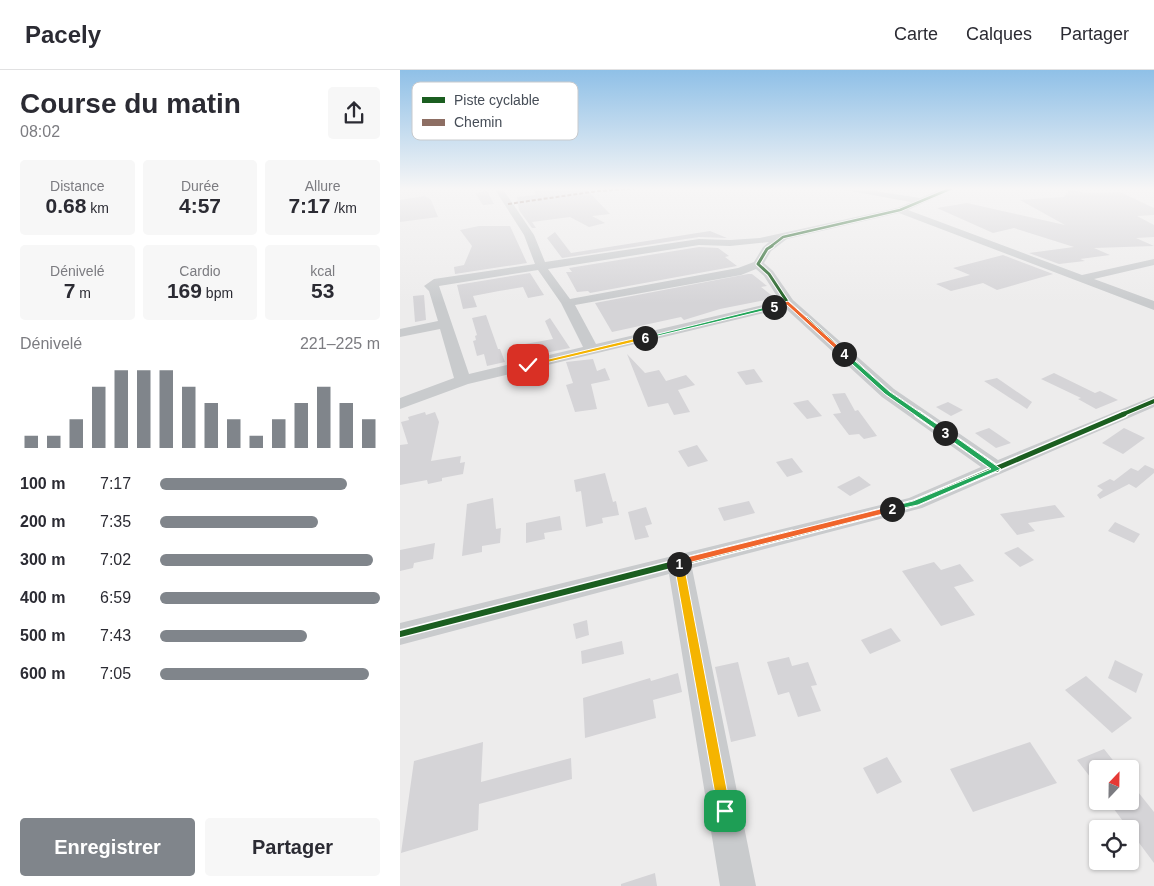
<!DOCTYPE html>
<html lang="fr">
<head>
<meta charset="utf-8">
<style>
	:root { --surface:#fff; --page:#f7f7f7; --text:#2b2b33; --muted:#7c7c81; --line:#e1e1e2; --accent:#80858b }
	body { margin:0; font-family:Arial,sans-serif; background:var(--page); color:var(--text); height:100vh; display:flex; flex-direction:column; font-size:19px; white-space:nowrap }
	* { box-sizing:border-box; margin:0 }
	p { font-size:16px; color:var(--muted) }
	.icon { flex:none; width:28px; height:28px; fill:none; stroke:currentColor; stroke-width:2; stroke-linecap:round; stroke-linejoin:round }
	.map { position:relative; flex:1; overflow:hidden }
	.panel { display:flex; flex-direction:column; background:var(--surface); width:400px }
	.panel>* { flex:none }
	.needle { width:32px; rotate:22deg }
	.buttons { position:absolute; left:689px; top:690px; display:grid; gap:10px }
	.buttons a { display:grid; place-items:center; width:50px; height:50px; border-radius:5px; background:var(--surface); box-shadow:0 1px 4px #0004; font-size:25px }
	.pin { position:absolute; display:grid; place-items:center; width:42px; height:42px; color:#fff; margin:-21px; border-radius:10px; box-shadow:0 2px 8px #0006 }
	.km { position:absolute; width:25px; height:25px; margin:-12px; border-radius:50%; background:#222; color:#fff; font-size:14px; line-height:25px; text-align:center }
	.round { display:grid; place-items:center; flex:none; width:52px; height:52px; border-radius:5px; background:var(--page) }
	.headline { display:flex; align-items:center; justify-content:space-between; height:85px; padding:0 20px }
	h1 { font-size:28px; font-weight:700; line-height:38px }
	.stats { display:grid; grid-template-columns:repeat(3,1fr); gap:8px; height:85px; padding:5px 20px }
	.stats div { display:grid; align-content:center; border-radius:5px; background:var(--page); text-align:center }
	.stats b { font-size:21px; font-weight:700 }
	.stats small { font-size:14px; font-weight:400 }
	.stats p { font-size:14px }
	.chart { height:140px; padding:10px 20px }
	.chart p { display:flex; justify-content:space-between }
	.chart svg { width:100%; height:90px; margin-top:5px; stroke:var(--accent); stroke-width:6 }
	.cta { display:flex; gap:10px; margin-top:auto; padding:10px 20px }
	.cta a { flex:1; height:58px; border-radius:5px; background:var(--accent); color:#fff; font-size:20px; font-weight:700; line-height:58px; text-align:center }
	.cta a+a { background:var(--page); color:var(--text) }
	ul { padding:0 20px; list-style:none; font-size:16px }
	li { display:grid; grid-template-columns:80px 60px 1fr; align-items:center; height:38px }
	li i { height:12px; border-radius:6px; background:var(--accent) }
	header { display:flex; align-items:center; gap:30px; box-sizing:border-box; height:70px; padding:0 25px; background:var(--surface); border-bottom:1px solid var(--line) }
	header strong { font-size:24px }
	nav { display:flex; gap:28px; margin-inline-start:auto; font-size:18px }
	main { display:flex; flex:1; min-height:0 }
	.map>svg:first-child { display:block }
</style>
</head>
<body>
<header>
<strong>Pacely</strong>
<nav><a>Carte</a><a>Calques</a><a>Partager</a></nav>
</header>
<main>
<section class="panel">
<div class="headline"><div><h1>Course du matin</h1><p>08:02</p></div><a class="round"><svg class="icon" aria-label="share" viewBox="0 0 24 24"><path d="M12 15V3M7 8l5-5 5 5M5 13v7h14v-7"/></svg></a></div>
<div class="stats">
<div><p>Distance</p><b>0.68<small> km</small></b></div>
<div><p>Durée</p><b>4:57</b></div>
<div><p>Allure</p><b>7:17<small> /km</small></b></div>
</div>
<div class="stats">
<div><p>Dénivelé</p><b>7<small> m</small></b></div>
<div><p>Cardio</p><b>169<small> bpm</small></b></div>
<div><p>kcal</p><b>53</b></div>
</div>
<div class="chart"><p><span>Dénivelé</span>221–225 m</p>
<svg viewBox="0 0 160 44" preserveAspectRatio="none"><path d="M5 44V38M15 44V38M25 44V30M35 44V14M45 44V6M55 44V6M65 44V6M75 44V14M85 44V22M95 44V30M105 44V38M115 44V30M125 44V22M135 44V14M145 44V22M155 44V30"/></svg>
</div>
<ul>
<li><b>100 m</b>7:17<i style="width:85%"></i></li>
<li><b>200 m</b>7:35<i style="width:72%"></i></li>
<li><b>300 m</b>7:02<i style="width:97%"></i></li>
<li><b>400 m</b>6:59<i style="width:100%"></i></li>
<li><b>500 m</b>7:43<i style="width:67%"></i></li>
<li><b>600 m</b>7:05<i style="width:95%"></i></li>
</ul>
<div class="cta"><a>Enregistrer</a><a>Partager</a></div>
</section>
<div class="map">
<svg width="754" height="816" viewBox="0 0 754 816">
	<rect width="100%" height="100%" fill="#edecec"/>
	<g fill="#d5d4d7">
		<polygon points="134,118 185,118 210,144 192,146 205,153 189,157 170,147 132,152 136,158 132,158 119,140 117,127 135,125"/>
		<polygon points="669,120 687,123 720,122 754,138 754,145 737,146 754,155 754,167 736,168 754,176 694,178 710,185 680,189 685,191 659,194 629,183 674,177 614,158 593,163 537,138 567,133 665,155 620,130 664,127"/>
		<polygon points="87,121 94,134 83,135 75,123"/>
		<polygon points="25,126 31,130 38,147 0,152 0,130"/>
		<polygon points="79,156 110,156 127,193 55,204 54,197 64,195 72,176 60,160"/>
		<polygon points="310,161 327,168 299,167 162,188 147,168 155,162 171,183"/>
		<polygon points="299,177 318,178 329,186 325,187 337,196 190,223 188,221 177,222 166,202 172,202 169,198"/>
		<polygon points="603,185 653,204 597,220 583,213 551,221 536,214 570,205 553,198"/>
		<polygon points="130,203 144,225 128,228 123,217 99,221 73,226 77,237 63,239 57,215"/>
		<polygon points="348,204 352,204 367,216 361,217 375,228 320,239 284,250 281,247 212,262 195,233"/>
		<polygon points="24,225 26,250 15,252 13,226"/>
		<polygon points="86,245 98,279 100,279 105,292 87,296 84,284 77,286 73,271 76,270 75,266 77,265 72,248"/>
		<polygon points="150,248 170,278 130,286 125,274 153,269 145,251"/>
		<polygon points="227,284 245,303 259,300 266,311 286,305 295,315 278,320 290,342 274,345 268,333 248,337"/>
		<polygon points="193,289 197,301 205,298 210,310 191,314 197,339 175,342 166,315 173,313 166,292"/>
		<polygon points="354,299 363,312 346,315 337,302"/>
		<polygon points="654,303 695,323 700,321 718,330 696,339 678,329 681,328 641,309"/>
		<polygon points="597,308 632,332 627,339 584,311"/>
		<polygon points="445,323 455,341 458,340 477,366 464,369 459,364 449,365 433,344 441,343 432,324"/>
		<polygon points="408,330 422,346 407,349 393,333"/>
		<polygon points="548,332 563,340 551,346 536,337"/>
		<polygon points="25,342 26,345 35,342 39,352 31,391 61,386 60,393 65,392 63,404 42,408 42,411 28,414 27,410 0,415 0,375 8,374 1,352 9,350 8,347"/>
		<polygon points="589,358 611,373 596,378 575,363"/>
		<polygon points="724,358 745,368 723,384 702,373"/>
		<polygon points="297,375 308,391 288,397 278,381"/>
		<polygon points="392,388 403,402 387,407 376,392"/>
		<polygon points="745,395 754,399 754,403 736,418 729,414 700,429 697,425 703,420 697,416 710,409 714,411 731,398 738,401"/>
		<polygon points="205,403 213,432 216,431 219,445 202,448 203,453 186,457 181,421 176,422 174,410"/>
		<polygon points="459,406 471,415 450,426 437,417"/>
		<polygon points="93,428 96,459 101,458 100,473 82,476 82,482 62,486 67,434"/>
		<polygon points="349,431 355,443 324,451 318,438"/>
		<polygon points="655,435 665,447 628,453 635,461 617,465 600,444"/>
		<polygon points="246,437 252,454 245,456 249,467 235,470 228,442"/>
		<polygon points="160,446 162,460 144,463 145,469 126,473 126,453"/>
		<polygon points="715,452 740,464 734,473 708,461"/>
		<polygon points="35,473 33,489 14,493 13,498 0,501 0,480"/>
		<polygon points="618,477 634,490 620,497 604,483"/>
		<polygon points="534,492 541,500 560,494 574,511 554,517 575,545 541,556 502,501"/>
		<polygon points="187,550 189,565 176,569 173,554"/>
		<polygon points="491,558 501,571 470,584 461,570"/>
		<polygon points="222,571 224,584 182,594 181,581"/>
		<polygon points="389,587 392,596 408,592 417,615 411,616 421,641 398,647 389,622 378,625 367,592"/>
		<polygon points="715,590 743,604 736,623 708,608"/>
		<polygon points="338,592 356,666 331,672 315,597"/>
		<polygon points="278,603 282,622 253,630 256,648 185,668 183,628 250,608 251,611"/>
		<polygon points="686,606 708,626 732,648 712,663 665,620"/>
		<polygon points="83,672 81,712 171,688 172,709 79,734 78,760 1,783 14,691"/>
		<polygon points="630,672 657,713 573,742 550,699"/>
		<polygon points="704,679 720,699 698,699 698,717 677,690"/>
		<polygon points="487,687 502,712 477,724 463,698"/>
		<polygon points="730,712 754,742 754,793 708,731 730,731"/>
		<polygon points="255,803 257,816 221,816 221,814"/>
	</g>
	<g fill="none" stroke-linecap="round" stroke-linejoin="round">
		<path fill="#c9cbcd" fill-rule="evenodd" d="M94 118H102L134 165 145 192 299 169 330 170 360 168 497 138 511 132 434 118H456L520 128 544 118H556L508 140 682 205 754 189V195L694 209 754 231V240L499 143 387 169 371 181 364 193 373 201 393 230 494 319 598 390 754 326V337L522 438 292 498 356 816H320L269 504 0 575V553L509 428 581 397 482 327 385 238 68 314 0 339V328L54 308 40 259 0 267V259L38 251 29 221 24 216 34 209 135 194 124 165ZM369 172 363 177 354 192 338 198 170 229 148 199 299 175 330 176ZM356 199 364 206 380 231 196 274 175 235 341 205ZM138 200 161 233 183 277 69 304 39 216Z"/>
		<polyline stroke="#8d6e63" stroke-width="2" stroke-dasharray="4 2" stroke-linecap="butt" points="108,134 198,121 242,118"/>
		<defs>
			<polyline id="cycleway-far4" points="370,177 383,167 500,140 552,118"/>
			<polyline id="cycleway-far3" points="372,176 367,179 358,194 369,204 388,233 408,251"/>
			<g id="cycleway-far2">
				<polyline points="406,249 488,323 520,345"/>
				<polyline points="721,345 754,331"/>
			</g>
			<g id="cycleway-far1">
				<polyline points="518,344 597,399"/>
				<polyline points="387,466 515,433 724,344"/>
			</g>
			<polyline id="cycleway" points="0,564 392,464"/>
		</defs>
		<use href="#cycleway-far4" stroke="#fff" stroke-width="4"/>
		<use href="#cycleway-far3" stroke="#fff" stroke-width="5"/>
		<use href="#cycleway-far2" stroke="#fff" stroke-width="6"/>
		<use href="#cycleway-far1" stroke="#fff" stroke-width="8"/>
		<use href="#cycleway" stroke="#fff" stroke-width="9"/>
		<use href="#cycleway-far4" stroke="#1b5e20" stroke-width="2.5"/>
		<use href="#cycleway-far3" stroke="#1b5e20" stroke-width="3"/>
		<use href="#cycleway-far2" stroke="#1b5e20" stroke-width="4"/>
		<use href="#cycleway-far1" stroke="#1b5e20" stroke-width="5"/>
		<use href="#cycleway" stroke="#1b5e20" stroke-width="6"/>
	</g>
	<linearGradient id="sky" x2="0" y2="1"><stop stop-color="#8fc0e7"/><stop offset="0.51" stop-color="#f7f6f6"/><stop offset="1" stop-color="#f7f6f6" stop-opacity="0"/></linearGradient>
	<rect width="754" height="233" fill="url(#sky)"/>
	<polygon fill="#f5b400" stroke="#fff" points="279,491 284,494 331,741 329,746 325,748 320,746 318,741 274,494"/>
	<polygon fill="#f0652b" stroke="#fff" points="492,436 497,439 495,441 284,494 279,498 274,494 275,490 279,489"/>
	<polygon fill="#22a559" stroke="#fff" points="542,361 547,361 601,399 518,435 489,441 489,437 513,431 591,399 542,364"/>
	<polygon fill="#22a559" stroke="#fff" points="442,283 446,283 490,322 547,361 547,364 542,364 485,324 442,285"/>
	<polygon fill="#f0652b" stroke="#fff" points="388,231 446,283 446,285 442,285 387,235 374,238 371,237"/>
	<polygon fill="#22a559" stroke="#fff" points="374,235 375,238 245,269 242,268"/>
	<polygon fill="#f5b400" stroke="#fff" points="245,266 247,269 128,297 124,295"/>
	<rect x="12" y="12" width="166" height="58" rx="8" fill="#fff" stroke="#c8cacd" stroke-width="1"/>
	<rect x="22" y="27" width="23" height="6" fill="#1b5e20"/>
	<rect x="22" y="49" width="23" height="7" fill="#8d6e63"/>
	<g font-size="14" fill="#464d57">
		<text x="54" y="35">Piste cyclable</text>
		<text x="54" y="57">Chemin</text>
	</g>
</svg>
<div class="buttons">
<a><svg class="needle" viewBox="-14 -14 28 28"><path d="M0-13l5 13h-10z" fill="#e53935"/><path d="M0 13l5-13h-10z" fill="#7c7c81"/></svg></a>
<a><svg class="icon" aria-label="locate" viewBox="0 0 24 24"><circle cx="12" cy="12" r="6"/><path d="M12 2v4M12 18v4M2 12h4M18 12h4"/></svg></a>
</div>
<div class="pin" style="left:325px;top:741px;background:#1e9e55"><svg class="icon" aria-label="arrive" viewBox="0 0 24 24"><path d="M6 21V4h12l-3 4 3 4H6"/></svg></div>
<div class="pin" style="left:128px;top:295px;background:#d93025"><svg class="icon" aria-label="check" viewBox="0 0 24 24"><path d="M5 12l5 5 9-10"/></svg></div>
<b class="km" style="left:279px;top:494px">1</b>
<b class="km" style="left:492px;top:439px">2</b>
<b class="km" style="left:545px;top:363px">3</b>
<b class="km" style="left:444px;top:284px">4</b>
<b class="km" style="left:374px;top:237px">5</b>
<b class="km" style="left:245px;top:268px">6</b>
</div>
</main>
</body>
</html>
